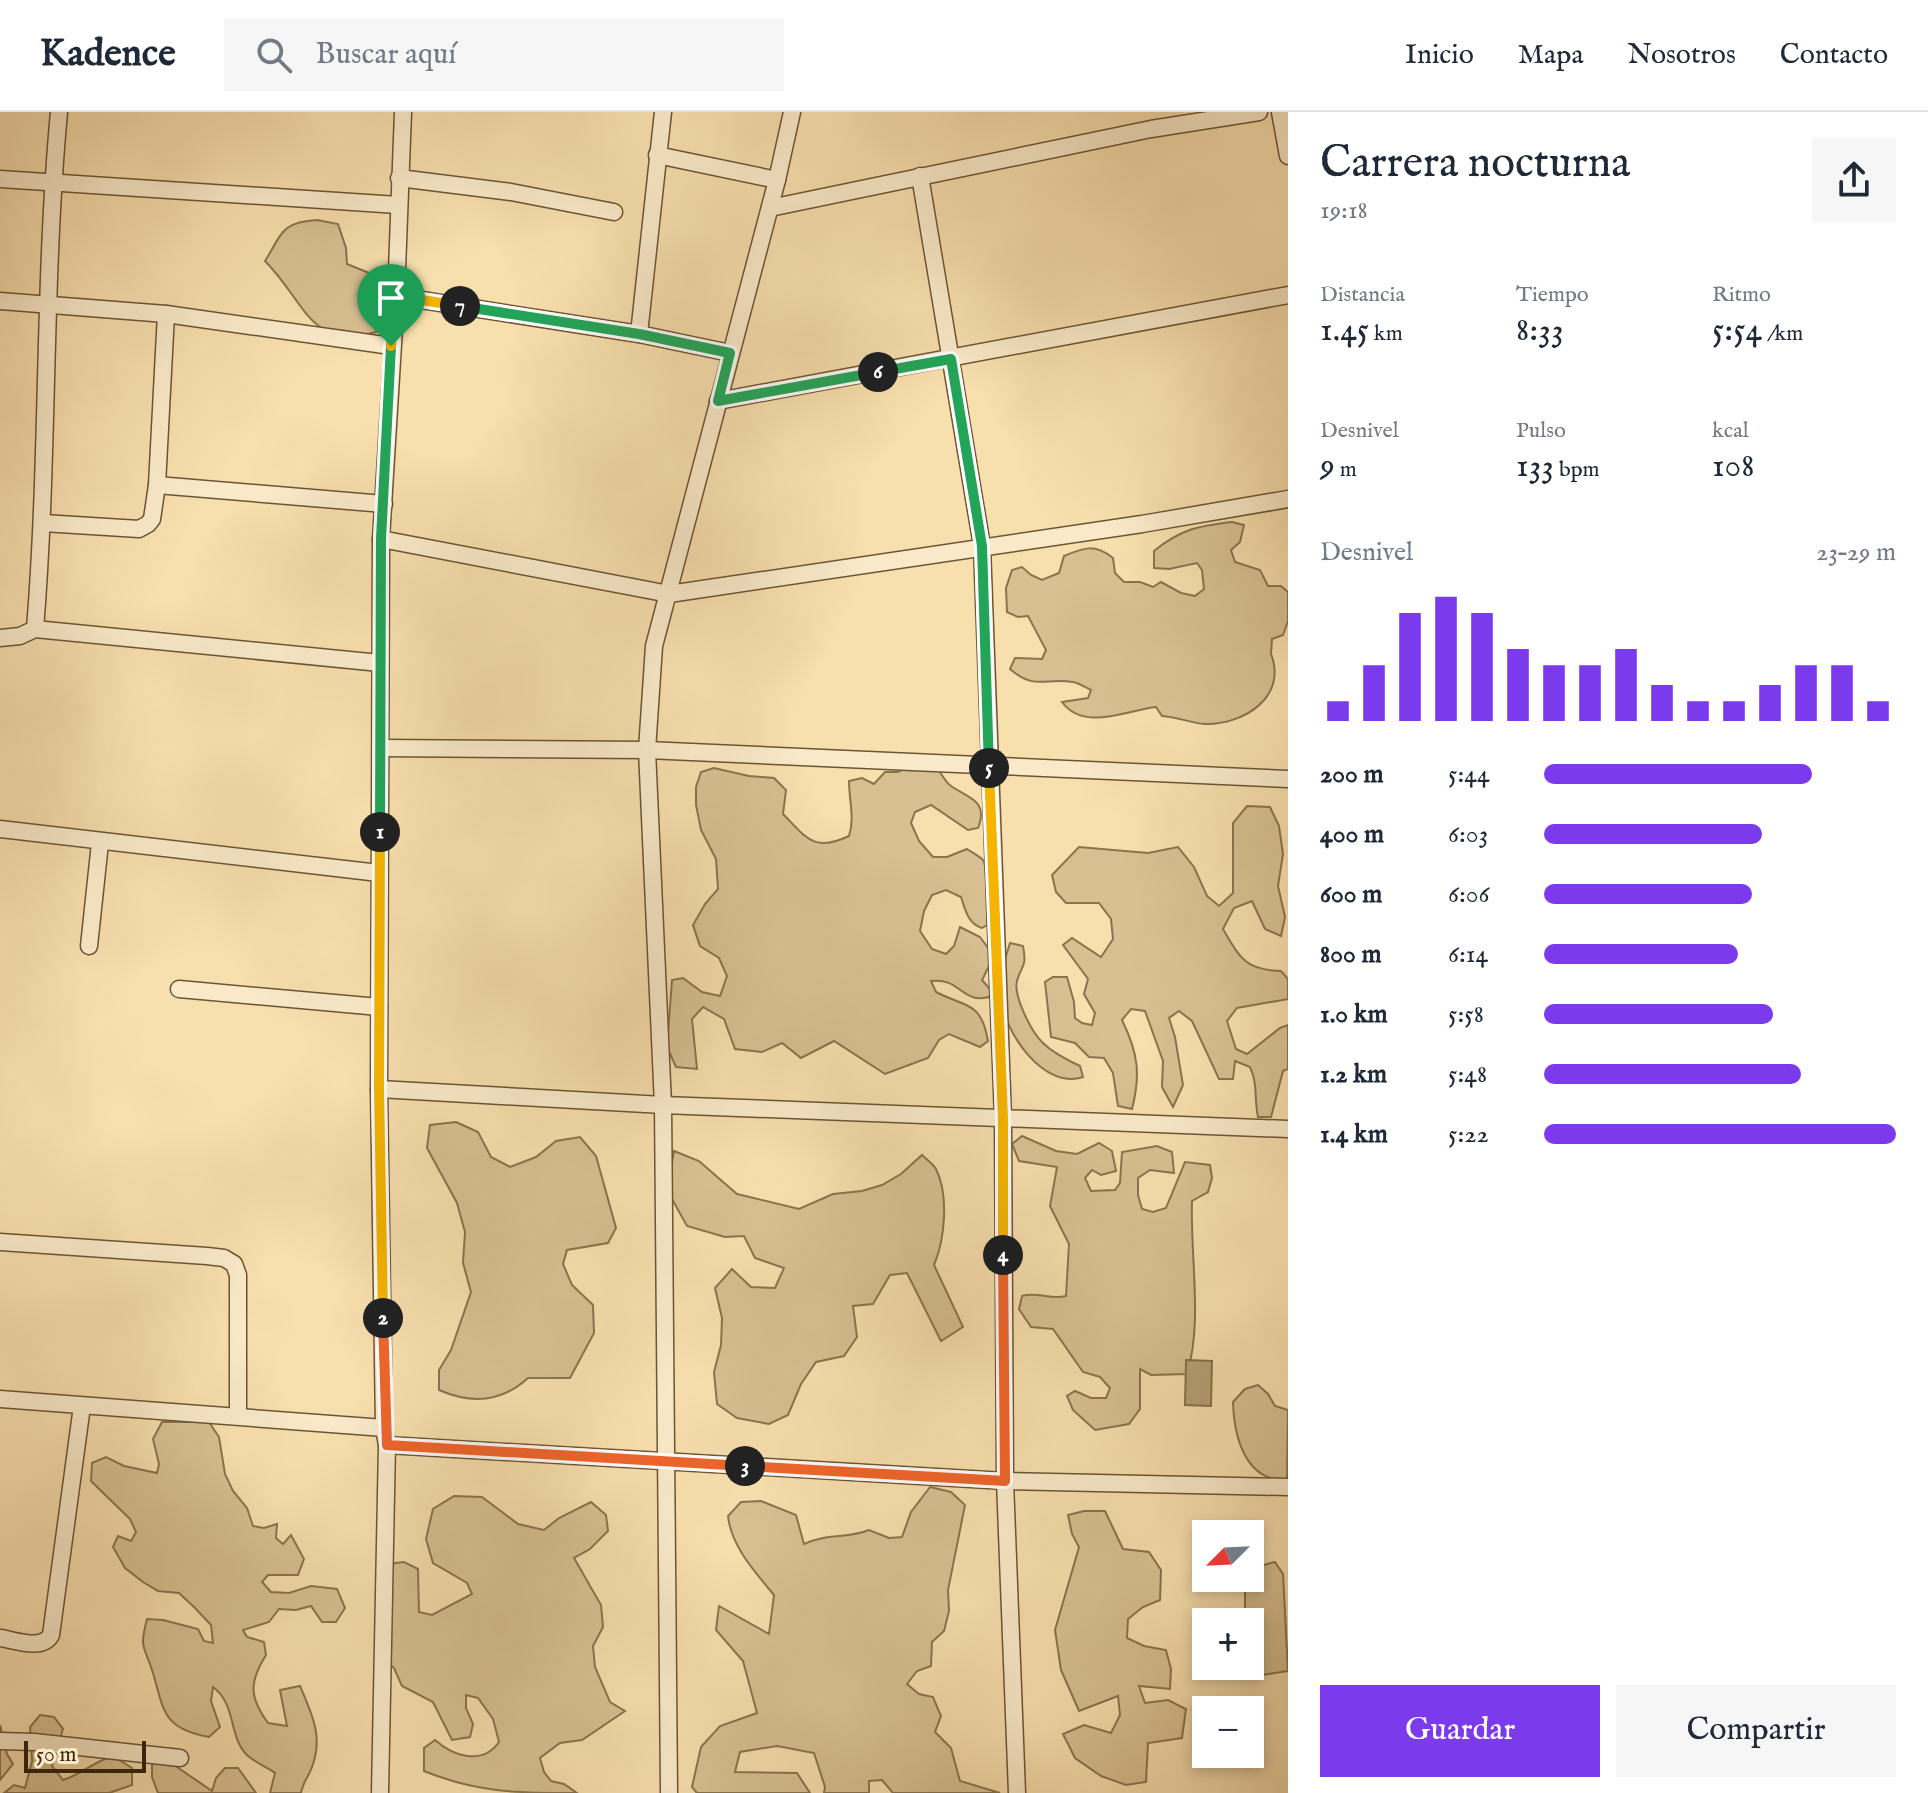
<!DOCTYPE html>
<html lang="es">
<head>
<meta charset="utf-8">
<style>
	:root { --surface:#fff; --page:#f6f6f7; --text:#1f2937; --muted:#747a83; --line:#e0e1e3; --accent:#7c3aed }
	body { margin:0; font-family:"IM FELL English",serif; background:var(--page); color:var(--text); height:100vh; display:flex; flex-direction:column; font-size:30px; white-space:nowrap }
	* { box-sizing:border-box; margin:0 }
	p { font-size:26px; color:var(--muted) }
	.icon { flex:none; width:44px; height:44px; fill:none; stroke:currentColor; stroke-width:2; stroke-linecap:round; stroke-linejoin:round }
	.map { position:relative; flex:1; overflow:hidden }
	.panel { display:flex; flex-direction:column; background:var(--surface); width:640px }
	.panel>* { flex:none }
	.needle { width:52px; rotate:246deg }
	.fabs { position:absolute; left:1192px; top:1408px; display:grid; gap:16px }
	.fabs a { display:grid; place-items:center; width:72px; height:72px; border-radius:0px; background:var(--surface); box-shadow:0 4px 12px #0003; font-size:40px }
	.scale { position:absolute; left:24px; bottom:20px; width:122px; box-sizing:border-box; padding-left:8px; border:4px solid #3d270a; border-top:0; font-size:22px; line-height:28px; white-space:nowrap; color:#3d270a; -webkit-text-stroke:6px #faeaca; paint-order:stroke }
	.pin { position:absolute; display:grid; place-items:center; width:68px; height:68px; color:#fff; margin:-82px -34px; border-radius:50% 50% 50% 0; rotate:-45deg; box-shadow:0 0 8px #0007 }
	.pin .icon { rotate:45deg }
	.km { position:absolute; width:40px; height:40px; margin:-20px; border-radius:50%; background:#222; color:#fff; font-size:22px; line-height:40px; text-align:center }
	.round { display:grid; place-items:center; flex:none; width:84px; height:84px; border-radius:0px; background:var(--page) }
	.summary { display:flex; align-items:center; justify-content:space-between; height:136px; padding:0 32px }
	h1 { font-size:44px; font-weight:600; line-height:60px }
	.figures { display:grid; grid-template-columns:repeat(3,1fr); gap:12px; height:136px; padding:8px 32px }
	.figures div { display:grid; align-content:center }
	.figures b { font-size:34px; font-weight:600 }
	.figures small { font-size:22px; font-weight:400 }
	.figures p { font-size:22px }
	.chart { height:224px; padding:16px 32px }
	.chart p { display:flex; justify-content:space-between }
	.chart svg { width:100%; height:144px; margin-top:8px; stroke:var(--accent); stroke-width:6 }
	.cta { display:flex; gap:16px; margin-top:auto; padding:16px 32px }
	.cta a { flex:1; height:92px; border-radius:0px; background:var(--accent); color:#fff; font-size:32px; font-weight:600; line-height:92px; text-align:center }
	.cta a+a { background:var(--page); color:var(--text) }
	ul { padding:0 32px; list-style:none; font-size:26px }
	li { display:grid; grid-template-columns:128px 96px 1fr; align-items:center; height:60px }
	li i { height:20px; border-radius:10px; background:var(--accent) }
	header { display:flex; align-items:center; gap:48px; box-sizing:border-box; height:112px; padding:0 40px; background:var(--surface); border-bottom:2px solid var(--line) }
	header strong { font-size:38px }
	nav { display:flex; gap:44px; margin-inline-start:auto; font-size:28px }
	.search { width:560px; height:72px; background:var(--page); display:flex; align-items:center; gap:20px; box-sizing:border-box; padding:0 28px; border-radius:0px; color:var(--muted); font-size:30px }
	main { display:flex; flex:1; min-height:0 }
	.map>svg:first-child { display:block }
</style>
</head>
<body>
<header>
<strong>Kadence</strong>
<div class="search"><svg class="icon" aria-label="search" viewBox="0 0 24 24"><circle cx="10" cy="10" r="6"/><path d="M15 15l6 6"/></svg>Buscar aquí</div>
<nav><a>Inicio</a><a>Mapa</a><a>Nosotros</a><a>Contacto</a></nav>
</header>
<main>
<div class="map">
<svg width="1288" height="1681" viewBox="0 0 1288 1681">
	<rect width="100%" height="100%" fill="#f8dfae"/>
	<filter id="stains"><feTurbulence type="fractalNoise" baseFrequency=".0025" numOctaves="4"/><feColorMatrix values="0 0 0 0 .2 0 0 0 0 .09 0 0 0 0 .02 0 0 0 .5 -.17"/></filter>
	<radialGradient id="worn" r=".72"><stop offset=".6" stop-color="#630" stop-opacity="0"/><stop offset="1" stop-color="#630" stop-opacity=".3"/></radialGradient>
	<g fill="#d8c092" stroke="#8a744e" stroke-width="2">
		<path d="M317 108 338 112 346 136 347 152 384 167 389 195 384 218C308 240 310 195 265 149 282 122 281 110 317 108Z"/>
		<path d="M1232 410 1244 413 1240 430 1231 438 1235 450 1260 458 1268 474H1281L1288 480V509L1283 523 1272 527 1271 542C1288 586 1242 613 1205 612 1191 611 1177 605 1162 604L1156 595C1127 598 1084 620 1062 590L1088 586 1091 578C1085 575 1079 571 1073 570 1045 565 1035 579 1010 557L1015 546 1042 547 1046 538 1028 504 1018 505 1007 500 1006 476 1012 458 1022 455 1031 463 1042 468 1059 461 1064 444C1085 435 1095 432 1113 446L1115 461 1124 470H1140L1153 475 1161 470 1181 481 1195 484 1204 477 1202 458 1197 451 1169 457 1154 456V439C1181 417 1198 414 1232 410Z"/>
		<path d="M919 649 936 653C940 660 945 670 951 674 968 686 989 688 978 716L968 718 931 693 915 700 911 711 919 729 933 745H947L967 737C971 740 979 744 983 748 988 756 987 801 987 813L982 816C968 812 965 797 961 785L946 778 932 783 924 799 920 819 932 837 946 842 954 834 960 815 980 825 994 844 982 868 995 883C961 896 963 865 931 869L936 880C967 896 981 889 988 929L980 935 949 922 939 928 928 946 885 962 834 929 801 946 782 931 762 940 735 937 724 907 703 895 692 907 697 957 676 955 667 935 672 868 683 866 702 880 720 884 727 864 719 846 700 834 693 813 705 792 718 777 716 747 701 718 696 693V675L701 660 714 656 749 664 774 666 786 678 783 702C806 725 813 741 849 724 855 706 849 689 849 669L862 666 874 672 885 660H898Z"/>
		<path d="M1247 694 1270 695 1279 714 1283 742 1278 774 1285 805 1281 824 1265 817 1252 789 1234 796 1223 817C1240 846 1245 858 1281 859L1288 867V887L1237 896 1227 909 1236 937 1247 942 1280 916 1288 913V957L1283 959 1271 1005H1258C1254 986 1258 972 1250 955L1235 949 1233 967H1219L1192 909 1179 899 1169 906 1175 925 1183 973 1173 995 1162 975 1163 949 1145 899 1131 897 1122 908C1138 941 1141 962 1132 997L1118 994 1113 961 1104 946 1089 945 1075 931 1051 925 1045 870 1053 865H1067L1074 890 1075 906 1082 911 1092 913 1095 901 1084 882 1088 867 1063 833 1072 826 1101 845 1113 827 1111 807 1099 791H1066L1056 780 1052 763 1079 735 1148 741 1178 735 1194 755 1207 784 1219 794 1233 781V711Z"/>
		<path d="M1010 831 1023 834C1027 857 1022 851 1017 869 1013 884 1032 921 1043 931 1053 941 1067 948 1080 954L1083 965C1044 978 1004 921 1002 887 1000 868 1004 848 1010 831Z"/>
		<path d="M456 1010 478 1020 491 1045 510 1055 536 1045 556 1029 580 1025 596 1044 616 1116 608 1131 567 1138 563 1152 572 1173 593 1193 594 1221 570 1266H528C502 1290 471 1292 439 1278V1258L451 1238 471 1180 463 1151 465 1120 457 1091 427 1036 430 1013Z"/>
		<path d="M1022 1024 1056 1039 1077 1042 1099 1031 1112 1039 1116 1059 1101 1063 1092 1058 1085 1066 1091 1079 1115 1078 1120 1071 1122 1040 1157 1034 1172 1040 1174 1061 1150 1058 1138 1066V1083L1142 1097 1153 1100 1166 1096 1185 1050 1210 1053 1212 1066 1208 1080 1192 1089C1190 1144 1203 1210 1187 1262L1151 1263 1140 1257V1297L1129 1312 1095 1318 1073 1298 1067 1284 1075 1279 1091 1286H1106L1110 1276 1100 1265 1083 1260 1053 1217 1031 1215 1019 1197 1022 1184C1037 1179 1050 1188 1066 1184L1069 1132 1050 1094 1057 1055 1019 1049 1012 1032Z"/>
		<path d="M674 1039 699 1049 737 1082 799 1097 833 1082 862 1079 882 1073 901 1062 922 1043C926 1047 933 1052 936 1057 949 1083 945 1127 934 1153L963 1215 941 1229 907 1161 890 1163 873 1192 853 1194 857 1225 844 1244 816 1250 801 1272 788 1303 769 1312 737 1306 717 1292 714 1260 721 1233 722 1206 715 1176 732 1157 751 1175 775 1176 784 1156 755 1146 744 1124 725 1125 687 1114 667 1078Z"/>
		<path d="M1258 1273 1268 1282 1275 1294 1288 1298 1287 1368C1245 1370 1234 1324 1233 1290L1245 1277Z"/>
		<path d="M162 1310H209L219 1325 225 1362 233 1379 247 1396 253 1414 264 1416 277 1412 276 1426 283 1432 291 1423 304 1447 298 1463H268L262 1470 271 1480 289 1481 311 1474 337 1477 345 1496 336 1510H322L311 1494 296 1498 279 1497 269 1510 243 1518 247 1525 264 1530 266 1543C249 1570 249 1585 268 1611L287 1614 280 1578 300 1574C311 1600 323 1623 313 1652 310 1663 303 1669 301 1681H270L275 1661C267 1655 254 1650 247 1643 228 1624 237 1593 213 1575L211 1589 220 1615 209 1625C163 1617 164 1599 153 1561 144 1532 139 1538 147 1507L163 1508 198 1517 204 1529 213 1531 211 1513 195 1496 179 1481 158 1479 143 1470 125 1456 113 1435 118 1424 131 1429 136 1420 130 1407 91 1369 92 1351 106 1345 124 1354 157 1361 159 1352 153 1327Z"/>
		<path d="M930 1375 951 1380 965 1393 948 1478 949 1499 944 1519 932 1530 931 1554 917 1559 907 1572 919 1582 933 1585 941 1604 935 1620 951 1636 960 1669 1000 1681H893L882 1668 869 1669V1681H824L825 1675 814 1641 777 1634 740 1640 735 1660 797 1661 810 1681H697L692 1675 701 1635 720 1614 757 1601 743 1549 716 1518 719 1494 769 1522 774 1483C755 1460 731 1434 728 1404L741 1390 761 1389 796 1403 804 1432C828 1421 847 1427 869 1418L889 1426 902 1425 911 1400Z"/>
		<path d="M454 1384 482 1385 518 1412 544 1418 559 1406 591 1390 606 1403 608 1419 590 1437 574 1446 601 1493 603 1515 593 1534 595 1555 610 1590 625 1599 582 1628 560 1631 540 1646 544 1660 551 1669 564 1672 577 1681C518 1681 478 1681 424 1659V1636L435 1628C453 1644 482 1654 499 1630L493 1607 478 1586 466 1583V1596L473 1612 470 1625 452 1628 433 1590 402 1574 394 1556 380 1544 387 1452 404 1450 418 1457 419 1500 432 1503 472 1482 467 1471 433 1451 426 1427 433 1397Z"/>
		<polygon points="1084,1399 1105,1399 1123,1437 1149,1440 1161,1458 1160,1488 1143,1495 1128,1507 1127,1526 1144,1534 1166,1538 1171,1557 1170,1577 1139,1574 1145,1591 1168,1588 1186,1597 1182,1626 1148,1631 1146,1670 1126,1673 1101,1664 1075,1646 1063,1622 1084,1613 1111,1621 1120,1603 1118,1584 1079,1599 1061,1558 1055,1518 1079,1435 1072,1422 1068,1403"/>
		<polygon points="1275,1450 1283,1462 1288,1559 1249,1565 1245,1554 1250,1554 1250,1510 1245,1510 1245,1466 1250,1466 1250,1462 1260,1454"/>
		<path d="M40 1603 54 1605 63 1617 52 1654 63 1668C82 1662 93 1650 113 1644L132 1656V1673L109 1681H4L14 1673 25 1676 32 1649 30 1615Z"/>
		<polygon points="0,1613 7,1642 13,1652 0,1668"/>
		<polygon points="152,1638 212,1679 216,1666 225,1656 238,1656 256,1681 158,1681 152,1665"/>
	</g>
	<polygon fill="#b8a076" stroke="#87704b" stroke-width="2" points="1186,1248 1212,1249 1211,1294 1185,1293"/>
	<g fill="none" stroke-linecap="round" stroke-linejoin="round">
		<defs>
			<g id="minor">
				<polyline points="1280,0 1288,44"/>
				<polyline points="657,43 777,68"/>
				<polyline points="920,64 982,434 1003,1007 1005,1369 1017,1681"/>
				<polyline points="399,66 511,80 614,100"/>
				<polyline points="0,67 398,93"/>
				<polyline points="770,96 1151,17 1259,0"/>
				<polyline points="396,184 639,222 730,241"/>
				<polyline points="0,189 166,202 391,234"/>
				<polyline points="639,222 663,0"/>
				<polyline points="718,289 1288,183"/>
				<polyline points="157,373 384,392"/>
				<polyline points="43,411 139,417 148,412 152,407 157,373 166,202"/>
				<polyline points="381,427 669,482 1142,412 1288,387"/>
				<path d="M35 517C49 345 43 172 59 0"/>
				<polyline points="0,526 20,524 35,517 380,551"/>
				<polyline points="381,636 647,638 1288,667"/>
				<polyline points="0,717 379,761"/>
				<polyline points="89,834 100,731"/>
				<polyline points="179,877 379,895"/>
				<polyline points="379,977 663,993 1288,1017"/>
				<polyline points="0,1130 207,1144 224,1146 234,1152 238,1163 238,1304"/>
				<polyline points="0,1287 384,1316"/>
				<polyline points="387,1333 1005,1369 1288,1375"/>
				<path d="M0 1526C15 1528 42 1539 51 1523L82 1294"/>
				<polyline points="0,1629 34,1630 180,1646"/>
				<polyline points="380,1681 387,1333 384,1316 379,977 381,427 396,184 403,0"/>
				<polyline points="669,1681 663,993 647,638 654,534 777,68 792,0"/>
			</g>
		</defs>
		<use href="#minor" stroke="#6c5533" stroke-width="19"/>
		<use href="#minor" stroke="#faeaca" stroke-width="16"/>
	</g>
	<g fill="none" stroke-linecap="round" stroke-linejoin="round">
		<defs>
			<polyline id="split-1" points="380,720 381,427 391,234"/>
			<polyline id="split-2" points="380,720 379,977 383,1206"/>
			<polyline id="split-3" points="383,1206 387,1333 745,1354"/>
			<polyline id="split-4" points="745,1354 1005,1369 1003,1143"/>
			<polyline id="split-5" points="989,656 1003,1007 1003,1143"/>
			<polyline id="split-6" points="878,260 951,247 982,434 989,656"/>
			<polyline id="split-7" points="460,194 639,222 730,241 718,289 878,260"/>
			<polyline id="split-8" points="391,234 396,184 460,194"/>
		</defs>
		<use href="#split-1" stroke="#fff" stroke-width="16"/>
		<use href="#split-2" stroke="#fff" stroke-width="16"/>
		<use href="#split-3" stroke="#fff" stroke-width="16"/>
		<use href="#split-4" stroke="#fff" stroke-width="16"/>
		<use href="#split-5" stroke="#fff" stroke-width="16"/>
		<use href="#split-6" stroke="#fff" stroke-width="16"/>
		<use href="#split-7" stroke="#fff" stroke-width="16"/>
		<use href="#split-8" stroke="#fff" stroke-width="16"/>
		<use href="#split-1" stroke="#22a559" stroke-width="10"/>
		<use href="#split-2" stroke="#f5b400" stroke-width="10"/>
		<use href="#split-3" stroke="#f0652b" stroke-width="10"/>
		<use href="#split-4" stroke="#f0652b" stroke-width="10"/>
		<use href="#split-5" stroke="#f5b400" stroke-width="10"/>
		<use href="#split-6" stroke="#22a559" stroke-width="10"/>
		<use href="#split-7" stroke="#22a559" stroke-width="10"/>
		<use href="#split-8" stroke="#f5b400" stroke-width="10"/>
	</g>
	<rect width="100%" height="100%" filter="url(#stains)"/>
	<rect width="100%" height="100%" fill="url(#worn)"/>
</svg>
<div class="fabs">
<a><svg class="needle" viewBox="-14 -14 28 28"><path d="M0-13l5 13h-10z" fill="#e53935"/><path d="M0 13l5-13h-10z" fill="#747a83"/></svg></a>
<a>+</a>
<a>−</a>
</div>
<div class="scale">50 m</div>
<div class="pin" style="left:391px;top:234px;background:#1e9e55"><svg class="icon" aria-label="arrive" viewBox="0 0 24 24"><path d="M6 21V4h12l-3 4 3 4H6"/></svg></div>
<b class="km" style="left:380px;top:720px">1</b>
<b class="km" style="left:383px;top:1206px">2</b>
<b class="km" style="left:745px;top:1354px">3</b>
<b class="km" style="left:1003px;top:1143px">4</b>
<b class="km" style="left:989px;top:656px">5</b>
<b class="km" style="left:878px;top:260px">6</b>
<b class="km" style="left:460px;top:194px">7</b>
</div>
<section class="panel">
<div class="summary"><div><h1>Carrera nocturna</h1><p>19:18</p></div><a class="round"><svg class="icon" aria-label="share" viewBox="0 0 24 24"><path d="M12 15V3M7 8l5-5 5 5M5 13v7h14v-7"/></svg></a></div>
<div class="figures">
<div><p>Distancia</p><b>1.45<small> km</small></b></div>
<div><p>Tiempo</p><b>8:33</b></div>
<div><p>Ritmo</p><b>5:54<small> /km</small></b></div>
</div>
<div class="figures">
<div><p>Desnivel</p><b>9<small> m</small></b></div>
<div><p>Pulso</p><b>133<small> bpm</small></b></div>
<div><p>kcal</p><b>108</b></div>
</div>
<div class="chart"><p><span>Desnivel</span>23–29 m</p>
<svg viewBox="0 0 160 44" preserveAspectRatio="none"><path d="M5 44V38M15 44V27M25 44V11M35 44V6M45 44V11M55 44V22M65 44V27M75 44V27M85 44V22M95 44V33M105 44V38M115 44V38M125 44V33M135 44V27M145 44V27M155 44V38"/></svg>
</div>
<ul>
<li><b>200 m</b>5:44<i style="width:76%"></i></li>
<li><b>400 m</b>6:03<i style="width:62%"></i></li>
<li><b>600 m</b>6:06<i style="width:59%"></i></li>
<li><b>800 m</b>6:14<i style="width:55%"></i></li>
<li><b>1.0 km</b>5:58<i style="width:65%"></i></li>
<li><b>1.2 km</b>5:48<i style="width:73%"></i></li>
<li><b>1.4 km</b>5:22<i style="width:100%"></i></li>
</ul>
<div class="cta"><a>Guardar</a><a>Compartir</a></div>
</section>
</main>
</body>
</html>
